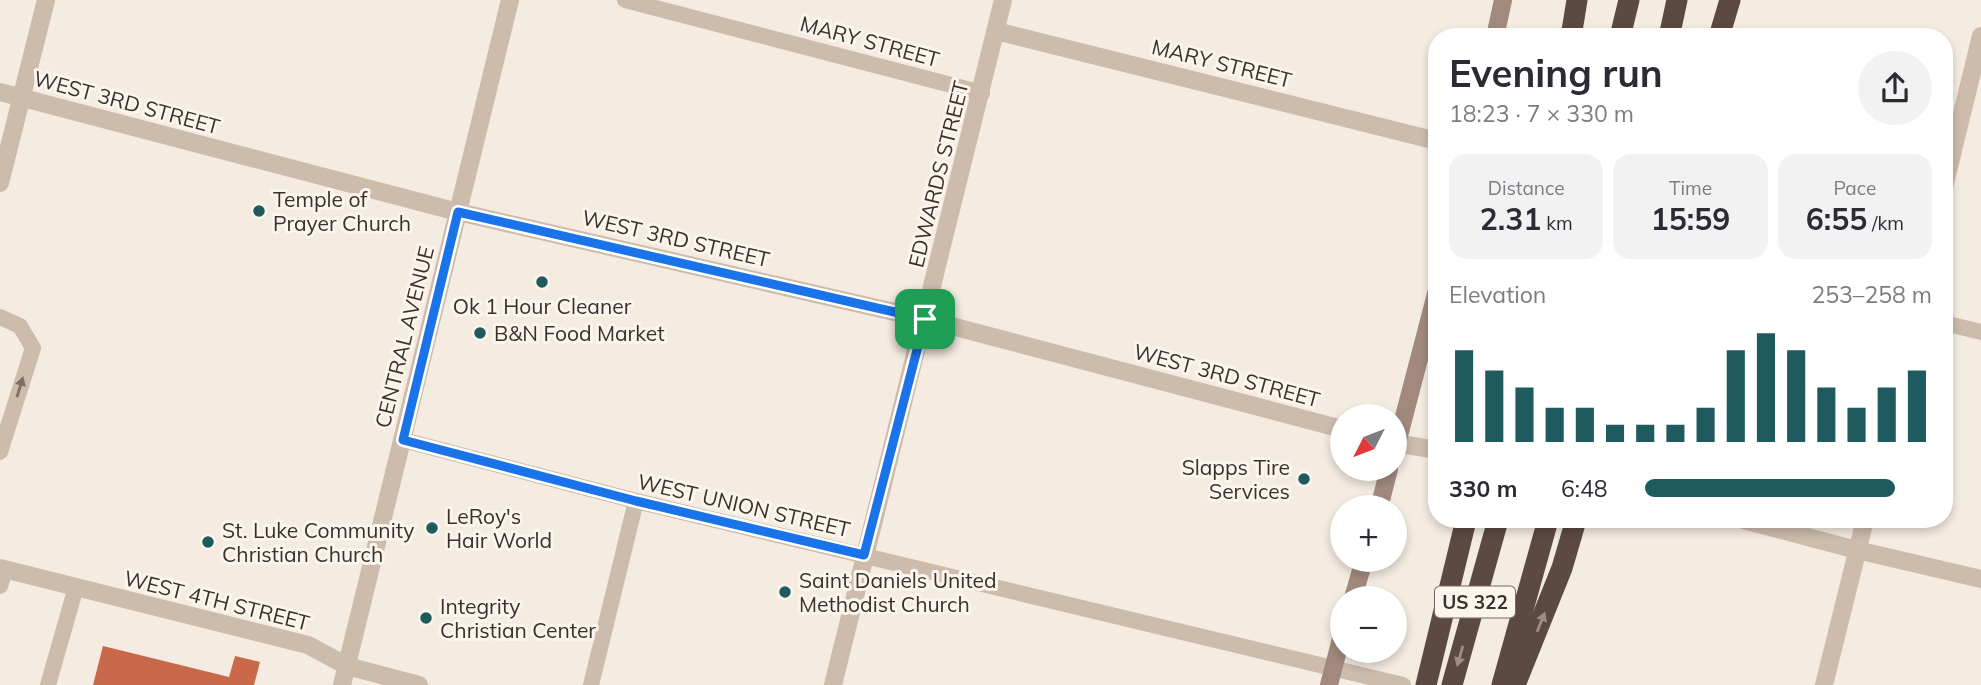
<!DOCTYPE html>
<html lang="en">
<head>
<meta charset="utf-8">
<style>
	:root { --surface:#fff; --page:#f2f2f3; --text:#2b2b33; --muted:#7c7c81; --accent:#1f5a5e }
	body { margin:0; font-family:Mulish,sans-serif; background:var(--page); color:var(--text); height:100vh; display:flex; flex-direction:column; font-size:26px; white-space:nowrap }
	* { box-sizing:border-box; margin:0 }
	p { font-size:23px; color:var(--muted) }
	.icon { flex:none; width:38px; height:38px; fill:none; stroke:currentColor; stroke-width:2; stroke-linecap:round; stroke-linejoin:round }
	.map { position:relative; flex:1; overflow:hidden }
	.panel { position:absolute; left:1428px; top:28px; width:525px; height:500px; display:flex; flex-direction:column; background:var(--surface); border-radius:28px; box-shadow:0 4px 10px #0003 }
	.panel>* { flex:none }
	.needle { width:46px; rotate:228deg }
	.controls { position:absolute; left:1330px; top:404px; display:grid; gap:14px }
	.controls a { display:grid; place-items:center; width:77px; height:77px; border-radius:50%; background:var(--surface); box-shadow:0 4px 10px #0003; font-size:35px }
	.pin { position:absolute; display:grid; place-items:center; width:60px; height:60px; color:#fff; margin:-30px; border-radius:14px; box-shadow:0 4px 10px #0006 }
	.round { display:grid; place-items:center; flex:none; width:74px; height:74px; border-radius:37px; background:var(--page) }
	.head { display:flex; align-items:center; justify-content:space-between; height:119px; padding:0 21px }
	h1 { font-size:38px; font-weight:700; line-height:52px }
	.stats { display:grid; grid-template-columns:repeat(3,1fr); gap:10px; height:119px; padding:7px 21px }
	.stats div { display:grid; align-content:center; border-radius:18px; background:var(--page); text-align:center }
	.stats b { font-size:30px; font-weight:700 }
	.stats small { font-size:19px; font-weight:400 }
	.stats p { font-size:19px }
	.chart { height:196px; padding:14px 21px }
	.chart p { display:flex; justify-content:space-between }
	.chart svg { width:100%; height:126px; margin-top:7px; stroke:var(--accent); stroke-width:6 }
	ul { padding:0 21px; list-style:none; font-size:23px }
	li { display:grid; grid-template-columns:112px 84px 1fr; align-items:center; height:52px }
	li i { height:18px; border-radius:9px; background:var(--accent) }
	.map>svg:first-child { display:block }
</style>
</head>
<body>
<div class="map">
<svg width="1981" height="685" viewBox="0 0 1981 685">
	<rect width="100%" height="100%" fill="#f4ebe1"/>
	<polygon fill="#c8694b" points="103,646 229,677 235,656 260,662 254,685 93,685"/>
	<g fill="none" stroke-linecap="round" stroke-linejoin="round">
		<g stroke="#cdbbac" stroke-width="16">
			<polyline points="625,0 982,93"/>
			<polyline points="0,317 20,326 33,348 0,452"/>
			<polyline points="1944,323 1981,332"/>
			<polyline points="403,440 636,501 1403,685"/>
			<polyline points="0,586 5,570"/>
			<polyline points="48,685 76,587"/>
			<polyline points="591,685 636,501"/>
		</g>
		<g stroke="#cdbbac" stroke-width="18">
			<polyline points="996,31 1437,141"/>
			<polyline points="0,92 458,212 925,319 1342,429"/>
			<polyline points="0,183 46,0"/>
			<polyline points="1944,187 1981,36"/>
			<polyline points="1395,443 1437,450"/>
			<polyline points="1743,520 1857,550 1981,579"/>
			<polyline points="0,568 308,645 347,666 419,685"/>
			<polyline points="342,685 510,0"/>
			<polyline points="833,685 1003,0"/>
			<polyline points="1824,685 1865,520"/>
		</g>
		<g stroke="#a18a7d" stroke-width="18">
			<polyline points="1495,37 1503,0"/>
			<polyline points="1395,451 1437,290"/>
			<polyline points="1379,508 1389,469"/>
			<polyline points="1353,598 1364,560"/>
			<polyline points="1329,685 1342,635"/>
		</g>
		<g stroke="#5c4a42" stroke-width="21">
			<polyline points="1571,37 1577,0"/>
			<polyline points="1620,37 1629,0"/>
			<polyline points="1669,37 1677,0"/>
			<polyline points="1719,37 1730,0"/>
			<polyline points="1426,685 1466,520"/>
			<polyline points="1452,685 1498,520"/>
			<polyline points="1502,685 1548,520"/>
			<polyline points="1515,685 1562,568 1576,520"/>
		</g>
	</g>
	<defs><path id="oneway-solid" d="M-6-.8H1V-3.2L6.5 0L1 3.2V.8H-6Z" transform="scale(1.75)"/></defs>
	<use fill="#7d6f65" href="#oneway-solid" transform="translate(20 387) rotate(-73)"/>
	<g fill="#9c8e87">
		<use href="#oneway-solid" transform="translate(1541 622) rotate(-68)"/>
		<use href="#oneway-solid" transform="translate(1460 656) rotate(106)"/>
	</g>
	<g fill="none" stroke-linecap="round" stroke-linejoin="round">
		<defs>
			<polygon id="route" points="458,212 925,319 864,555 636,501 403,440"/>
		</defs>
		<use href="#route" stroke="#fff" stroke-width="14"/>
		<use href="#route" stroke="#1a73e8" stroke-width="9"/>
	</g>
	<g fill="#1f5a5e" stroke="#fbf5ee" stroke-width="2.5">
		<circle cx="259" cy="211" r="7"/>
		<circle cx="542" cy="282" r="7"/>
		<circle cx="480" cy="333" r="7"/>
		<circle cx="1304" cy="479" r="7"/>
		<circle cx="432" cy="528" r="7"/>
		<circle cx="208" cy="542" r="7"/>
		<circle cx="785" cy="592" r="7"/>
		<circle cx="426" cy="618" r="7"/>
	</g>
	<g text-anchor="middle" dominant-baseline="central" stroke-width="6" stroke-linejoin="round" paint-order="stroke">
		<rect fill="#fbf5ee" stroke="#756b66" stroke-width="2" x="1435" y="586.5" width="80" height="31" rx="5"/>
		<g font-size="19" font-weight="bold" fill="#3b302b">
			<text x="1475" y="602">US 322</text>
		</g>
		<g font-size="21" fill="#3b302b" stroke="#fbf5ee">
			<text transform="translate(870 41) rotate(15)">MARY STREET</text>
			<text transform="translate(1222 63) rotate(14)">MARY STREET</text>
			<text transform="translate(127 102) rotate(15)">WEST 3RD STREET</text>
			<text transform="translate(938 174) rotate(-76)">EDWARDS STREET</text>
			<text transform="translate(676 238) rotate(13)">WEST 3RD STREET</text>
			<text transform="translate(404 337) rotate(-76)">CENTRAL AVENUE</text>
			<text transform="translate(1227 375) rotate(15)">WEST 3RD STREET</text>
			<text transform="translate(744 505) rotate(13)">WEST UNION STREET</text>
			<text transform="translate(217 600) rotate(14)">WEST 4TH STREET</text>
		</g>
		<g font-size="21" fill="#3b302b" stroke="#fbf5ee" text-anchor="start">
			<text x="273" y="199">Temple of<tspan x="273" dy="24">Prayer Church</tspan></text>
			<text x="542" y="306" text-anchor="middle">Ok 1 Hour Cleaner</text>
			<text x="494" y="333">B&amp;N Food Market</text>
			<text x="1290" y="467" text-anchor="end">Slapps Tire<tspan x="1290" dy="24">Services</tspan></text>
			<text x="446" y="516">LeRoy's<tspan x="446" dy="24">Hair World</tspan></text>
			<text x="222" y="530">St. Luke Community<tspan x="222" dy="24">Christian Church</tspan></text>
			<text x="799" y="580">Saint Daniels United<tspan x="799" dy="24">Methodist Church</tspan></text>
			<text x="440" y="606">Integrity<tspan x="440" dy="24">Christian Center</tspan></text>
		</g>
	</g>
</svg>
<div class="controls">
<a><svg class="needle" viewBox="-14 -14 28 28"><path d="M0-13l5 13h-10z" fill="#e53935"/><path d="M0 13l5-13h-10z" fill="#7c7c81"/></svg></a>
<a>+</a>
<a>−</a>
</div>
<div class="pin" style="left:925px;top:319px;background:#1e9e55"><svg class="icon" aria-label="arrive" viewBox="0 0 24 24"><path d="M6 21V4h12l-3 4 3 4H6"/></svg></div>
<section class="panel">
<div class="head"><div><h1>Evening run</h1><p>18:23 · 7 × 330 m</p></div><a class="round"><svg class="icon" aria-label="share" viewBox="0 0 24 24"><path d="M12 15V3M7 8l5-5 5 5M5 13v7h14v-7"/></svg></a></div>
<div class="stats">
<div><p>Distance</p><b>2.31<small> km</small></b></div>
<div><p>Time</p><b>15:59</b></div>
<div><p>Pace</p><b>6:55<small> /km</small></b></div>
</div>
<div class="chart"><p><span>Elevation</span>253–258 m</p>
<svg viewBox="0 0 160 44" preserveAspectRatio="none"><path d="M5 44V12M15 44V19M25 44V25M35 44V32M45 44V32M55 44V38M65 44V38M75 44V38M85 44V32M95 44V12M105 44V6M115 44V12M125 44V25M135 44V32M145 44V25M155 44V19"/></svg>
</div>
<ul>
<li><b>330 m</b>6:48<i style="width:87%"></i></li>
</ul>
</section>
</div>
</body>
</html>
